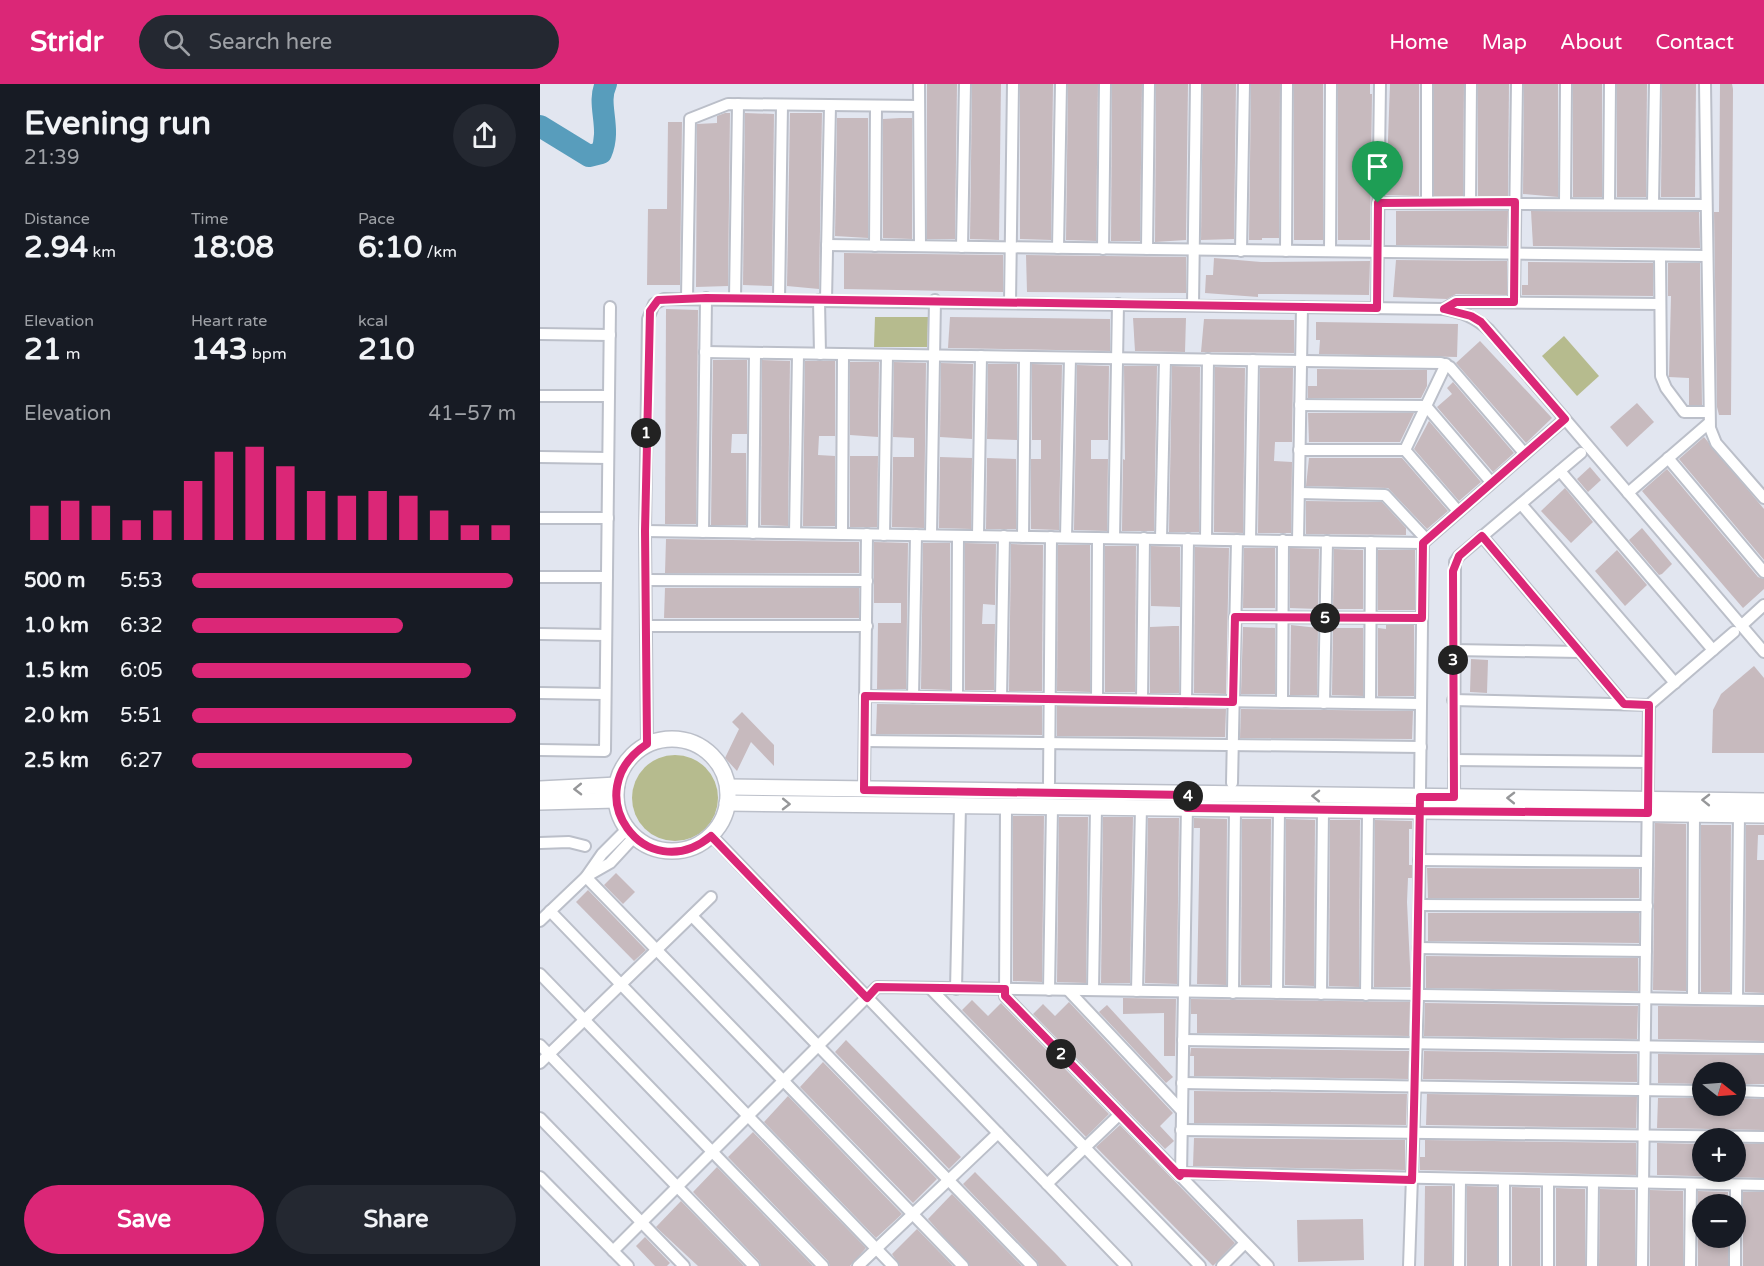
<!DOCTYPE html>
<html lang="en">
<head>
<meta charset="utf-8">
<style>
	:root { --surface:#171b24; --page:#242831; --text:#f1f3f6; --muted:#9ea1a6; --accent:#db2777 }
	body { margin:0; font-family:"Varela Round",sans-serif; background:var(--page); color:var(--text); height:100vh; display:flex; flex-direction:column; font-size:22px; white-space:nowrap }
	* { box-sizing:border-box; margin:0 }
	p { font-size:20px; color:var(--muted) }
	.icon { flex:none; width:33px; height:33px; fill:none; stroke:currentColor; stroke-width:2; stroke-linecap:round; stroke-linejoin:round }
	.map { position:relative; flex:1; overflow:hidden }
	.panel { display:flex; flex-direction:column; background:var(--surface); width:540px }
	.panel>* { flex:none }
	.needle { width:39px; rotate:107deg }
	.buttons { position:absolute; left:1152px; top:978px; display:grid; gap:12px }
	.buttons a { display:grid; place-items:center; width:54px; height:54px; border-radius:50%; background:var(--surface); box-shadow:0 3px 9px #0003; font-size:30px }
	.pin { position:absolute; display:grid; place-items:center; width:51px; height:51px; color:#fff; margin:-62px -26px; border-radius:50% 50% 50% 0; rotate:-45deg; box-shadow:0 0 6px #0007 }
	.pin .icon { rotate:45deg }
	.km { position:absolute; width:30px; height:30px; margin:-15px; border-radius:50%; background:#222; color:#fff; font-size:16px; line-height:30px; text-align:center }
	.round { display:grid; place-items:center; flex:none; width:63px; height:63px; border-radius:32px; background:var(--page) }
	.head { display:flex; align-items:center; justify-content:space-between; height:102px; padding:0 24px }
	h1 { font-size:33px; font-weight:700; line-height:45px }
	.metrics { display:grid; grid-template-columns:repeat(3,1fr); gap:9px; height:102px; padding:6px 24px }
	.metrics div { display:grid; align-content:center }
	.metrics b { font-size:30px; font-weight:700 }
	.metrics small { font-size:16px; font-weight:400 }
	.metrics p { font-size:16px }
	.chart { height:168px; padding:12px 24px }
	.chart p { display:flex; justify-content:space-between }
	.chart svg { width:100%; height:108px; margin-top:6px; stroke:var(--accent); stroke-width:6 }
	.cta { display:flex; gap:12px; margin-top:auto; padding:12px 24px }
	.cta a { flex:1; height:69px; border-radius:36px; background:var(--accent); color:#fff; font-size:24px; font-weight:700; line-height:69px; text-align:center }
	.cta a+a { background:var(--page); color:var(--text) }
	ul { padding:0 24px; list-style:none; font-size:20px }
	li { display:grid; grid-template-columns:96px 72px 1fr; align-items:center; height:45px }
	li i { height:15px; border-radius:8px; background:var(--accent) }
	header { display:flex; align-items:center; gap:36px; box-sizing:border-box; height:84px; padding:0 30px; background:var(--accent); color:#fff }
	header strong { font-size:28px }
	nav { display:flex; gap:33px; margin-inline-start:auto; font-size:21px }
	.search { width:420px; height:54px; background:var(--page); display:flex; align-items:center; gap:15px; box-sizing:border-box; padding:0 21px; border-radius:33px; color:var(--muted); font-size:22px }
	main { display:flex; flex:1; min-height:0 }
	.map>svg:first-child { display:block }
</style>
</head>
<body>
<header>
<strong>Stridr</strong>
<div class="search"><svg class="icon" aria-label="search" viewBox="0 0 24 24"><circle cx="10" cy="10" r="6"/><path d="M15 15l6 6"/></svg>Search here</div>
<nav><a>Home</a><a>Map</a><a>About</a><a>Contact</a></nav>
</header>
<main>
<section class="panel">
<div class="head"><div><h1>Evening run</h1><p>21:39</p></div><a class="round"><svg class="icon" aria-label="share" viewBox="0 0 24 24"><path d="M12 15V3M7 8l5-5 5 5M5 13v7h14v-7"/></svg></a></div>
<div class="metrics">
<div><p>Distance</p><b>2.94<small> km</small></b></div>
<div><p>Time</p><b>18:08</b></div>
<div><p>Pace</p><b>6:10<small> /km</small></b></div>
</div>
<div class="metrics">
<div><p>Elevation</p><b>21<small> m</small></b></div>
<div><p>Heart rate</p><b>143<small> bpm</small></b></div>
<div><p>kcal</p><b>210</b></div>
</div>
<div class="chart"><p><span>Elevation</span>41–57 m</p>
<svg viewBox="0 0 160 44" preserveAspectRatio="none"><path d="M5 44V30M15 44V28M25 44V30M35 44V36M45 44V32M55 44V20M65 44V8M75 44V6M85 44V14M95 44V24M105 44V26M115 44V24M125 44V26M135 44V32M145 44V38M155 44V38"/></svg>
</div>
<ul>
<li><b>500 m</b>5:53<i style="width:99%"></i></li>
<li><b>1.0 km</b>6:32<i style="width:65%"></i></li>
<li><b>1.5 km</b>6:05<i style="width:86%"></i></li>
<li><b>2.0 km</b>5:51<i style="width:100%"></i></li>
<li><b>2.5 km</b>6:27<i style="width:68%"></i></li>
</ul>
<div class="cta"><a>Save</a><a>Share</a></div>
</section>
<div class="map">
<svg width="1224" height="1182" viewBox="0 0 1224 1182">
	<rect width="100%" height="100%" fill="#e2e6f0"/>
	<g fill="#b6bb8e">
		<polygon points="335,233 388,233 387,263 334,263"/>
		<polygon points="1024,252 1059,292 1037,312 1002,272"/>
		<circle cx="135" cy="714" r="43"/>
	</g>
	<g fill="none" stroke-linecap="round" stroke-linejoin="round">
		<path stroke="#589dbc" stroke-width="22" d="M0 42 49 72 61 69C72 44 56 20 66 0"/>
	</g>
	<g fill="#c7babe">
		<polygon points="387,0 417,0 415,155 387,155"/>
		<polygon points="432,0 461,0 459,156 430,155"/>
		<polygon points="480,0 513,0 511,156 480,155"/>
		<polygon points="528,0 558,0 556,157 526,156"/>
		<polygon points="572,0 602,0 600,157 571,157"/>
		<polygon points="616,0 648,0 646,156 615,158"/>
		<polygon points="663,0 696,0 694,155 661,156"/>
		<polygon points="711,0 740,0 739,154 722,154 722,156 709,156"/>
		<rect x="754" y="0" width="29" height="156"/>
		<polygon points="798,0 830,0 830,10 832,10 830,156 798,156"/>
		<polygon points="850,0 879,0 879,112 846,111"/>
		<polygon points="894,0 924,0 923,112 894,112"/>
		<polygon points="938,0 969,0 968,112 938,112"/>
		<polygon points="984,0 1018,0 1018,113 983,110"/>
		<rect x="1033" y="0" width="29" height="113"/>
		<polygon points="1077,0 1107,0 1106,113 1077,113"/>
		<polygon points="1122,0 1156,0 1155,113 1121,113"/>
		<polygon points="1180,0 1192,0 1193,5 1191,331 1179,331 1177,323 1174,128 1179,128"/>
		<polygon points="185,29 190,29 188,202 156,203 157,40 177,39 177,32"/>
		<polygon points="205,29 234,30 232,202 203,201"/>
		<polygon points="250,29 282,29 279,205 247,202"/>
		<polygon points="297,34 328,34 328,154 295,152"/>
		<polygon points="360,34 372,34 372,155 343,154 343,35"/>
		<polygon points="128,38 142,38 140,201 107,201 108,125 127,125"/>
		<polygon points="856,127 968,127 967,162 856,161"/>
		<polygon points="991,127 1159,128 1160,164 993,162"/>
		<polygon points="304,169 463,171 463,208 304,205"/>
		<polygon points="486,171 646,173 646,209 487,208"/>
		<polygon points="674,174 721,178 830,177 829,211 743,210 718,210 718,213 665,209 666,191 673,191"/>
		<polygon points="856,176 967,177 967,211 916,210 907,215 853,213"/>
		<polygon points="988,178 1113,179 1113,212 982,211 982,201 988,201"/>
		<polygon points="1128,179 1160,179 1162,321 1149,321 1149,294 1129,293 1131,212 1128,212"/>
		<polygon points="126,225 158,226 156,440 125,440"/>
		<polygon points="410,233 570,235 570,267 408,264"/>
		<polygon points="593,234 646,234 645,268 595,267"/>
		<polygon points="664,235 754,236 754,269 661,268"/>
		<polygon points="776,238 918,240 917,273 779,270 780,256 776,256"/>
		<polygon points="940,257 1012,334 986,359 916,279"/>
		<polygon points="173,276 207,276 207,350 192,350 191,369 206,369 206,441 171,441"/>
		<polygon points="222,276 250,277 248,442 221,441"/>
		<polygon points="265,277 295,277 295,352 279,352 278,371 295,372 295,442 263,442"/>
		<polygon points="310,278 339,278 338,353 310,351"/>
		<polygon points="354,278 386,279 384,444 352,443 353,373 374,373 374,354 353,353"/>
		<polygon points="401,279 433,280 432,355 400,353"/>
		<polygon points="448,280 477,280 477,356 447,355"/>
		<polygon points="492,280 522,281 519,446 491,445 491,375 501,375 501,356 492,356"/>
		<polygon points="537,281 569,282 568,356 551,356 551,375 568,375 567,447 534,446"/>
		<polygon points="584,282 617,282 614,447 582,447 583,375 585,376"/>
		<polygon points="632,282 660,283 659,448 629,448"/>
		<polygon points="675,283 705,284 703,449 674,448"/>
		<polygon points="720,284 753,284 752,358 735,358 734,377 752,378 751,449 718,449"/>
		<polygon points="777,285 887,286 887,302 881,314 768,314 768,302 777,302"/>
		<polygon points="913,298 974,369 953,388 897,323 912,310 907,304"/>
		<polygon points="1097,319 1114,338 1087,363 1070,343"/>
		<polygon points="768,329 874,329 860,358 769,358"/>
		<polygon points="889,337 941,398 919,417 874,365"/>
		<polygon points="1164,353 1224,425 1224,476 1139,375"/>
		<polygon points="310,372 338,372 337,443 310,443"/>
		<polygon points="400,373 432,374 431,445 399,444"/>
		<polygon points="447,374 476,375 476,445 446,445"/>
		<polygon points="769,374 862,374 908,427 887,445 848,404 766,402"/>
		<polygon points="1050,383 1061,396 1048,408 1037,395"/>
		<polygon points="1127,385 1218,493 1224,495 1224,505 1203,524 1102,407"/>
		<polygon points="1025,404 1053,438 1031,459 1001,427"/>
		<polygon points="766,417 842,418 866,444 866,451 766,450"/>
		<polygon points="1102,444 1132,480 1122,490 1119,491 1089,456"/>
		<polygon points="126,455 319,458 319,489 125,489"/>
		<polygon points="334,458 368,459 366,605 337,605 338,539 361,539 361,519 334,519"/>
		<polygon points="383,459 410,459 410,606 381,605"/>
		<polygon points="425,459 456,460 455,521 443,520 442,540 455,540 454,606 425,606"/>
		<polygon points="471,460 503,461 502,607 469,607"/>
		<polygon points="518,461 550,461 550,608 517,607"/>
		<polygon points="565,462 596,462 595,608 565,608"/>
		<polygon points="611,462 640,463 640,523 611,522"/>
		<polygon points="655,463 689,464 686,610 654,609"/>
		<polygon points="704,464 735,464 735,524 703,524"/>
		<polygon points="750,464 779,465 778,525 750,524"/>
		<polygon points="794,465 823,466 823,525 793,525"/>
		<rect x="838" y="466" width="37" height="60"/>
		<polygon points="1077,466 1107,501 1085,522 1055,487"/>
		<polygon points="125,504 319,504 319,534 124,534"/>
		<polygon points="751,541 778,544 777,611 750,611"/>
		<polygon points="846,541 874,541 874,612 838,612 838,544 846,545"/>
		<polygon points="633,542 639,542 639,609 610,609 610,543"/>
		<polygon points="703,543 735,544 735,610 701,610"/>
		<polygon points="793,544 823,544 823,612 792,611"/>
		<polygon points="931,575 948,576 947,609 930,608"/>
		<polygon points="1214,582 1224,594 1224,669 1172,669 1173,626 1181,610"/>
		<polygon points="337,620 502,622 502,651 336,650"/>
		<polygon points="517,622 686,625 685,653 517,652"/>
		<polygon points="701,625 873,627 872,655 700,654"/>
		<polygon points="202,628 234,661 234,682 211,658 197,687 185,674 199,645 192,638"/>
		<polygon points="473,732 504,732 502,898 473,897"/>
		<polygon points="519,733 548,733 546,899 517,898"/>
		<polygon points="563,733 593,733 590,899 561,899"/>
		<polygon points="608,734 639,734 637,900 605,899"/>
		<polygon points="654,734 687,735 686,901 657,900 660,744 654,744"/>
		<polygon points="702,735 731,735 730,901 701,901"/>
		<polygon points="746,735 775,736 774,902 745,901"/>
		<polygon points="790,736 820,736 819,903 789,902"/>
		<polygon points="835,736 872,737 872,745 869,745 869,781 872,781 872,794 868,794 867,818 871,903 834,903"/>
		<polygon points="1115,739 1146,740 1146,907 1113,906"/>
		<polygon points="1161,741 1191,741 1190,908 1161,908"/>
		<polygon points="1206,741 1224,741 1224,751 1218,751 1217,776 1224,776 1224,909 1205,908"/>
		<polygon points="887,784 1099,785 1099,814 888,814"/>
		<polygon points="76,789 95,808 83,820 64,801"/>
		<polygon points="48,806 106,866 94,877 36,818"/>
		<polygon points="888,829 1099,829 1099,859 888,857"/>
		<polygon points="886,872 1098,874 1098,907 886,904"/>
		<polygon points="583,914 636,915 635,972 624,972 624,929 583,930"/>
		<polygon points="651,915 870,918 869,952 657,949 657,930 651,930"/>
		<polygon points="432,916 448,932 461,919 569,1030 546,1053 422,926"/>
		<polygon points="529,918 633,1029 620,1042 634,1057 625,1065 493,930 503,920 515,932"/>
		<polygon points="885,919 1098,922 1097,955 884,952"/>
		<polygon points="567,921 633,993 626,999 559,928"/>
		<polygon points="1118,922 1224,923 1224,957 1118,955"/>
		<polygon points="306,956 421,1073 409,1085 295,968"/>
		<polygon points="651,964 869,967 868,995 654,992 654,972 650,972"/>
		<polygon points="884,967 1097,970 1097,998 883,995"/>
		<polygon points="1118,970 1224,971 1224,1000 1196,1000 1196,988 1162,988 1162,1000 1118,999"/>
		<polygon points="283,978 397,1095 373,1119 260,1003"/>
		<polygon points="654,1007 867,1010 866,1041 654,1039"/>
		<polygon points="887,1010 1097,1013 1096,1044 886,1041"/>
		<polygon points="248,1012 362,1130 336,1154 224,1038"/>
		<polygon points="1118,1014 1162,1014 1162,1022 1196,1022 1196,1014 1224,1015 1224,1046 1117,1044"/>
		<polygon points="580,1041 695,1159 673,1182 556,1063"/>
		<polygon points="213,1048 326,1164 310,1182 290,1182 288,1177 188,1073"/>
		<polygon points="654,1054 865,1056 865,1086 653,1082"/>
		<polygon points="885,1056 1096,1059 1096,1091 880,1086 880,1073 885,1073"/>
		<polygon points="1117,1059 1162,1060 1162,1088 1196,1088 1199,1060 1224,1060 1224,1094 1117,1091"/>
		<polygon points="177,1083 273,1182 221,1182 219,1177 153,1108"/>
		<polygon points="435,1088 517,1171 527,1182 499,1182 497,1177 423,1100"/>
		<polygon points="885,1102 912,1102 912,1182 884,1182"/>
		<polygon points="927,1102 957,1103 957,1182 927,1182"/>
		<polygon points="972,1103 1000,1104 1000,1182 972,1182"/>
		<polygon points="1016,1104 1045,1105 1045,1182 1016,1182"/>
		<polygon points="1060,1105 1095,1106 1095,1182 1059,1182"/>
		<polygon points="1110,1106 1143,1107 1143,1182 1110,1182"/>
		<polygon points="1158,1107 1188,1108 1188,1120 1162,1120 1162,1154 1188,1154 1188,1182 1158,1182"/>
		<rect x="1203" y="1108" width="21" height="74"/>
		<polygon points="412,1110 482,1182 430,1182 388,1135"/>
		<polygon points="141,1117 204,1182 158,1182 116,1143"/>
		<polygon points="823,1135 824,1176 758,1178 757,1136"/>
		<polygon points="377,1145 413,1182 360,1182 352,1170"/>
		<polygon points="105,1153 130,1179 127,1182 115,1182 96,1162"/>
	</g>
	<g fill="none" stroke-linecap="round" stroke-linejoin="round">
		<defs>
			<g id="street">
				<polyline points="379,0 380,162"/>
				<polyline points="1165,0 1170,344 1176,359 1224,414"/>
				<polyline points="930,118 931,0"/>
				<polyline points="838,119 1166,121"/>
				<polyline points="887,119 887,0"/>
				<polyline points="1025,119 1026,0"/>
				<polyline points="1069,120 1070,0"/>
				<polyline points="1113,120 1115,0"/>
				<polyline points="287,161 1167,172"/>
				<polyline points="335,162 336,22"/>
				<polyline points="422,163 425,0"/>
				<polyline points="518,164 521,0"/>
				<polyline points="563,165 565,0"/>
				<polyline points="607,165 609,0"/>
				<polyline points="701,167 704,0"/>
				<polyline points="746,167 747,0"/>
				<polyline points="790,167 791,0"/>
				<polyline points="1120,172 1121,292 1126,304 1144,328 1168,328"/>
				<polyline points="147,214 150,35 188,20 379,22"/>
				<polyline points="195,214 198,20"/>
				<polyline points="239,215 242,21"/>
				<polyline points="279,216 280,270"/>
				<polyline points="286,216 290,22"/>
				<polyline points="470,218 473,0"/>
				<polyline points="974,218 977,0"/>
				<polyline points="653,221 656,0"/>
				<polyline points="837,224 840,0"/>
				<polyline points="904,225 916,218 1120,220"/>
				<polyline points="0,250 70,251"/>
				<polyline points="165,268 901,279 910,283 985,370"/>
				<polyline points="0,312 69,312"/>
				<polyline points="760,321 886,322 951,398"/>
				<polyline points="759,366 865,366 918,427"/>
				<polyline points="865,366 906,280"/>
				<polyline points="0,373 68,374"/>
				<polyline points="1128,374 1224,488"/>
				<polyline points="1020,387 1173,566"/>
				<polyline points="759,409 845,411 886,455"/>
				<polyline points="1088,409 1169,339"/>
				<polyline points="981,420 1135,599"/>
				<polyline points="0,434 68,434"/>
				<polyline points="105,447 883,459"/>
				<polyline points="163,448 166,214"/>
				<polyline points="213,449 215,269"/>
				<polyline points="255,449 258,270"/>
				<polyline points="302,450 303,270"/>
				<polyline points="344,451 347,271"/>
				<polyline points="391,451 395,216"/>
				<polyline points="438,452 441,272"/>
				<polyline points="942,452 1084,620"/>
				<polyline points="483,453 485,273"/>
				<polyline points="526,453 530,274"/>
				<polyline points="574,454 578,220"/>
				<polyline points="621,455 625,275"/>
				<polyline points="666,455 668,275"/>
				<polyline points="710,456 713,276"/>
				<polyline points="758,457 762,223"/>
				<polyline points="0,493 67,493"/>
				<polyline points="106,496 327,497"/>
				<polyline points="695,533 882,534"/>
				<polyline points="106,542 327,542"/>
				<polyline points="1201,542 1224,521"/>
				<polyline points="0,550 66,551"/>
				<polyline points="913,566 1040,568"/>
				<polyline points="0,609 65,610"/>
				<polyline points="325,612 881,620"/>
				<polyline points="373,613 376,451"/>
				<polyline points="417,613 418,452"/>
				<polyline points="461,614 464,452"/>
				<polyline points="557,615 558,454"/>
				<polyline points="602,616 604,454"/>
				<polyline points="913,616 1109,621"/>
				<polyline points="646,617 648,455"/>
				<polyline points="742,618 743,456"/>
				<polyline points="784,619 787,457"/>
				<polyline points="830,619 831,458"/>
				<polyline points="325,657 881,663"/>
				<path d="M107 660 105 447 108 235 114 220 124 215 904 225C922 228 935 233 949 246L1224 568"/>
				<polyline points="0,666 65,667 70,223"/>
				<polyline points="914,676 1108,678"/>
				<polyline points="509,699 511,453"/>
				<polyline points="692,699 697,456"/>
				<polyline points="880,705 883,459 1025,335"/>
				<polyline points="324,706 327,450"/>
				<polyline points="914,718 915,478 919,472 1041,369"/>
				<polyline points="466,722 465,912 728,1182"/>
				<polyline points="171,751 586,1182"/>
				<polyline points="0,759 29,758 45,762"/>
				<polyline points="879,776 1107,778"/>
				<polyline points="49,791 70,779 94,753"/>
				<polyline points="46,793 423,1182"/>
				<polyline points="879,821 1107,822"/>
				<polyline points="10,827 353,1182"/>
				<polyline points="152,832 492,1182"/>
				<polyline points="0,837 46,793 62,770 87,745"/>
				<polyline points="878,864 1106,867"/>
				<polyline points="0,890 283,1182"/>
				<polyline points="391,905 660,1182"/>
				<polyline points="416,905 420,722"/>
				<polyline points="509,906 512,723"/>
				<polyline points="528,906 642,1027"/>
				<polyline points="553,906 556,723"/>
				<polyline points="597,907 601,723"/>
				<polyline points="693,909 695,725"/>
				<polyline points="737,909 739,725"/>
				<polyline points="781,910 783,726"/>
				<polyline points="826,911 828,727"/>
				<polyline points="1153,914 1154,729"/>
				<polyline points="1197,915 1199,730"/>
				<polyline points="643,956 1224,964"/>
				<polyline points="0,961 214,1182"/>
				<polyline points="0,979 171,813"/>
				<polyline points="642,999 1162,1007"/>
				<polyline points="1196,1007 1224,1008"/>
				<polyline points="0,1034 144,1182"/>
				<polyline points="641,1046 1224,1053"/>
				<polyline points="641,1089 1224,1101"/>
				<polyline points="641,1092 647,720"/>
				<polyline points="0,1093 88,1182"/>
				<polyline points="507,1100 580,1030"/>
				<polyline points="1196,1128 1196,1101"/>
				<polyline points="73,1167 337,903 1224,916"/>
				<polyline points="318,1182 458,1049"/>
				<polyline points="682,1182 705,1159"/>
				<polyline points="869,1182 878,912 880,722"/>
				<polyline points="919,1182 920,1096"/>
				<polyline points="964,1182 964,1097"/>
				<polyline points="1008,1182 1008,1098"/>
				<polyline points="1052,1182 1053,1098"/>
				<polyline points="1102,1182 1109,621 1194,548"/>
				<polyline points="1150,1182 1151,1100"/>
				<polyline points="1195,1182 1195,1154"/>
			</g>
			<g id="secondary">
				<circle cx="132" cy="711" r="56"/>
				<polyline points="188,703 1224,717"/>
				<polyline points="0,705 77,701"/>
				<polyline points="0,718 76,716"/>
				<polyline points="187,719 1224,731"/>
			</g>
		</defs>
		<use href="#street" stroke="#bbbfc9" stroke-width="14"/>
		<use href="#secondary" stroke="#bbbfc9" stroke-width="18"/>
		<use href="#street" stroke="#fff" stroke-width="10"/>
		<use href="#secondary" stroke="#fff" stroke-width="15"/>
	</g>
	<defs><path id="oneway-chevron" d="M-2-3.5L2.5 0L-2 3.5" fill="none" stroke-width="1.6" stroke-linecap="round" stroke-linejoin="round" transform="scale(1.5)"/></defs>
	<g stroke="#969799">
		<use href="#oneway-chevron" transform="translate(38 705) rotate(179)"/>
		<use href="#oneway-chevron" transform="translate(776 712) rotate(-179)"/>
		<use href="#oneway-chevron" transform="translate(971 714) rotate(-179)"/>
		<use href="#oneway-chevron" transform="translate(1166 716) rotate(-179)"/>
		<use href="#oneway-chevron" transform="translate(246 720) rotate(1)"/>
	</g>
	<g fill="none" stroke-linecap="round" stroke-linejoin="round">
		<defs>
			<path id="route" d="M838 119 837 224 166 214 118 216 110 227 105 447 107 660C34 708 106 806 171 752L327 914 337 903 465 905V912L640 1092V1089L872 1096C876 968 878 841 880 713H914L913 487 919 472 942 452 1084 620 1109 621 1108 729C954 728 801 726 647 724L648 711 324 706 325 612 693 618 695 533 882 534 883 459 1025 335 941 238 931 232 904 225 916 218H974L975 118 838 119"/>
		</defs>
		<use href="#route" stroke="#fff" stroke-width="12"/>
		<use href="#route" stroke="#db2777" stroke-width="8"/>
	</g>
</svg>
<div class="buttons">
<a><svg class="needle" viewBox="-14 -14 28 28"><path d="M0-13l5 13h-10z" fill="#e53935"/><path d="M0 13l5-13h-10z" fill="#9ea1a6"/></svg></a>
<a>+</a>
<a>−</a>
</div>
<div class="pin" style="left:838px;top:119px;background:#1e9e55"><svg class="icon" aria-label="arrive" viewBox="0 0 24 24"><path d="M6 21V4h12l-3 4 3 4H6"/></svg></div>
<b class="km" style="left:106px;top:349px">1</b>
<b class="km" style="left:521px;top:970px">2</b>
<b class="km" style="left:913px;top:576px">3</b>
<b class="km" style="left:648px;top:712px">4</b>
<b class="km" style="left:785px;top:534px">5</b>
</div>
</main>
</body>
</html>
